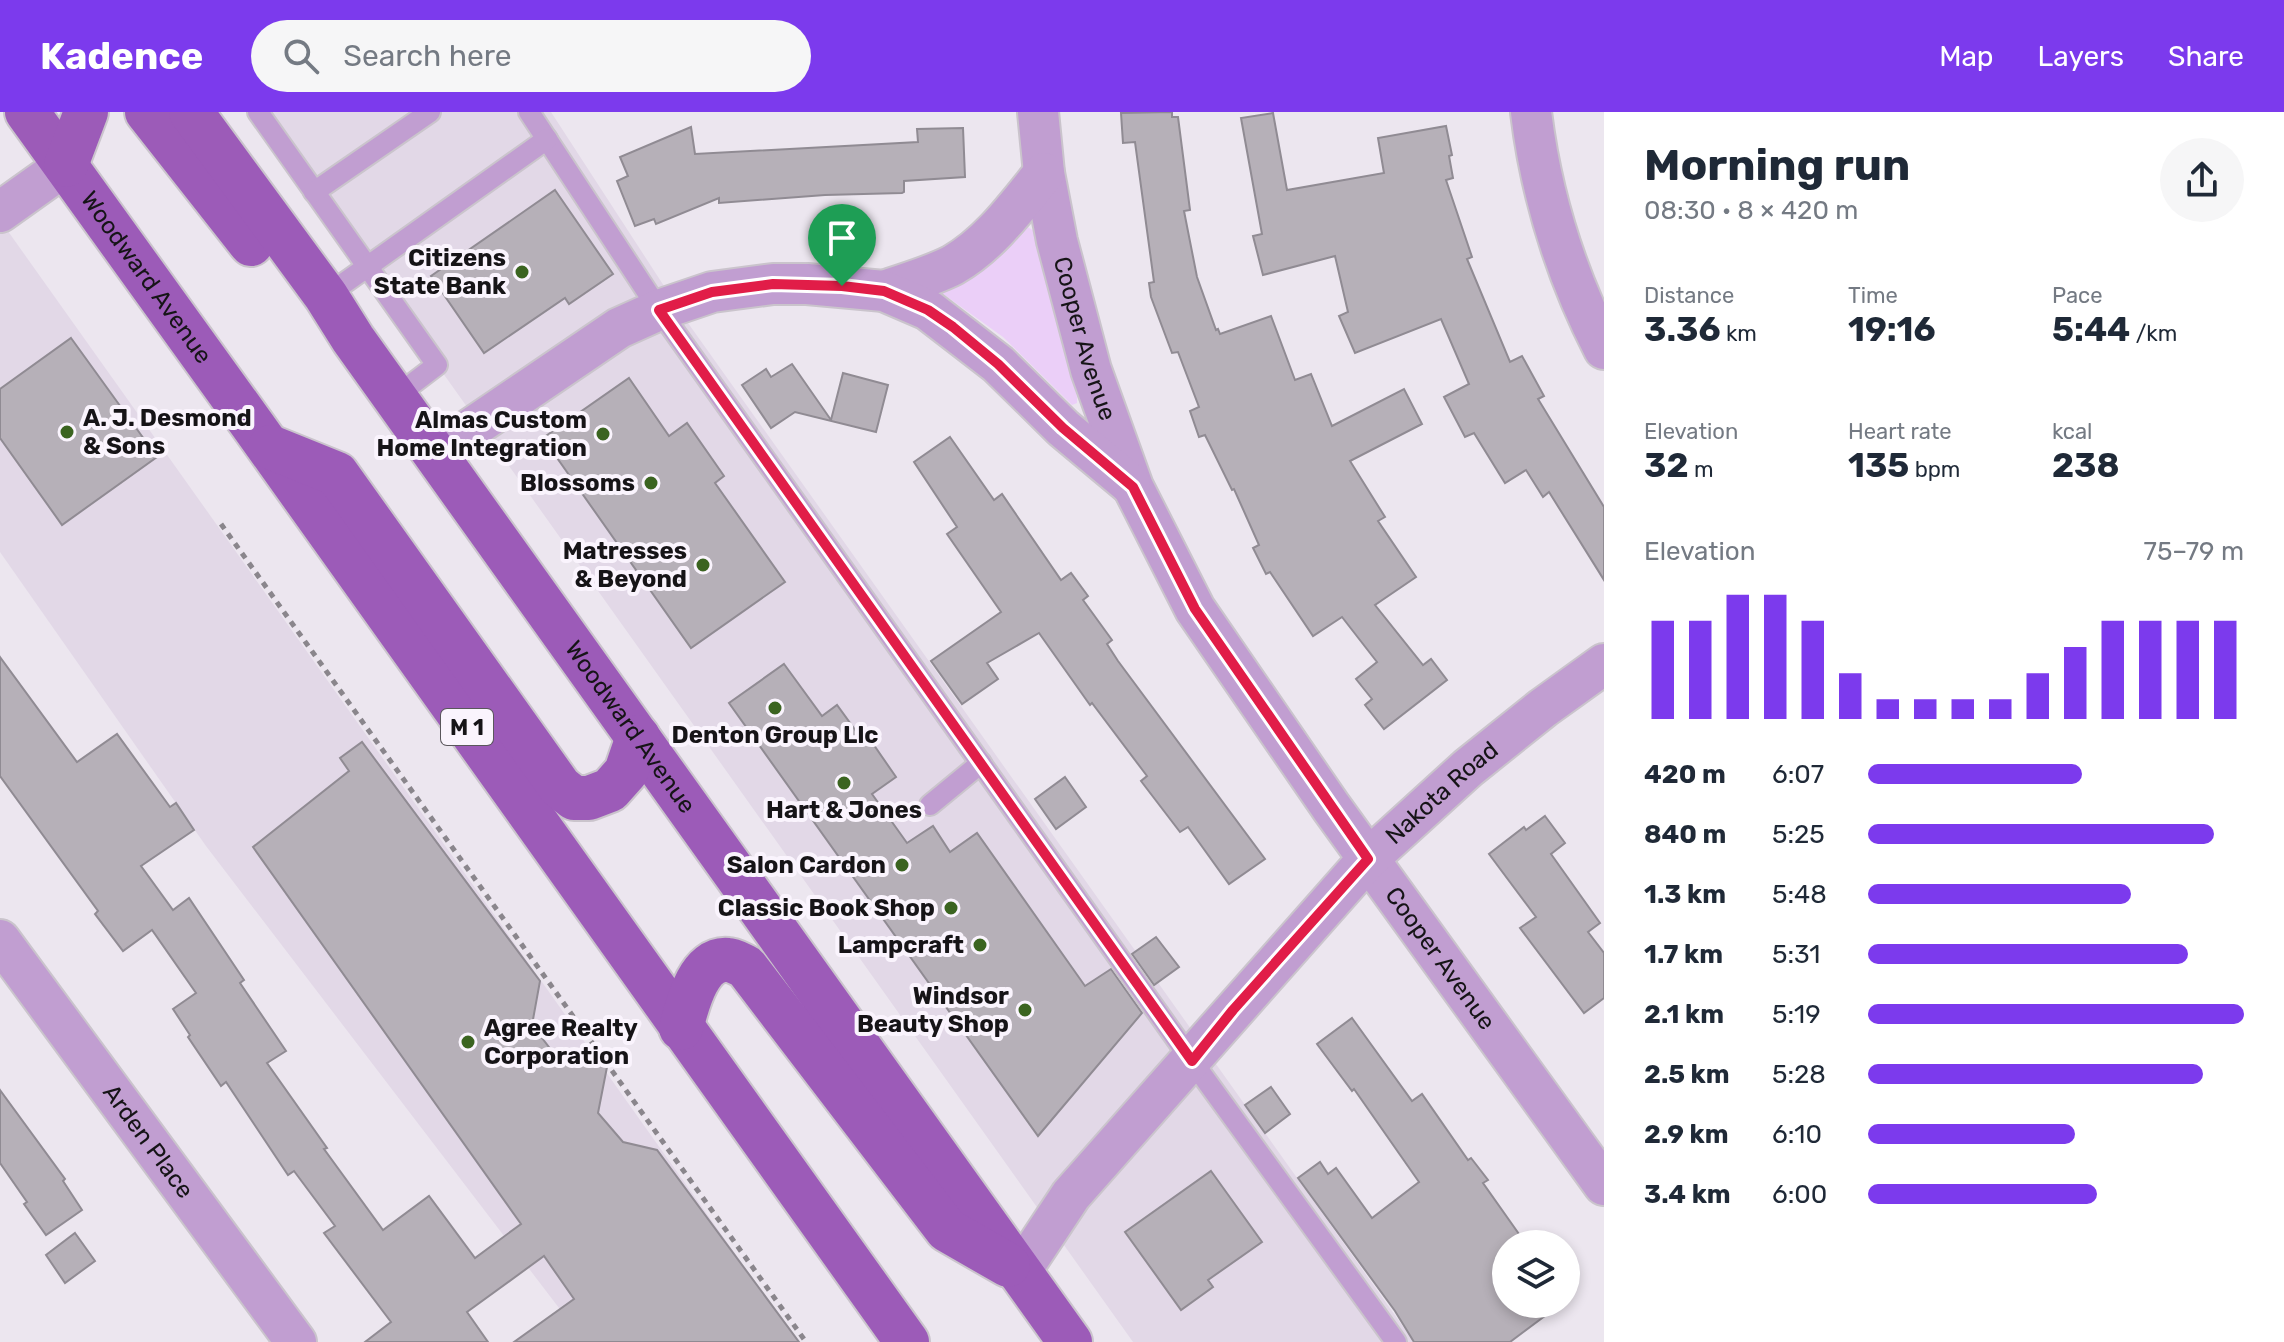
<!DOCTYPE html>
<html lang="en">
<head>
<meta charset="utf-8">
<style>
	:root { --surface:#fff; --page:#f6f6f7; --text:#1f2937; --muted:#747a83; --accent:#7c3aed }
	body { margin:0; font-family:Rubik,sans-serif; background:var(--page); color:var(--text); height:100vh; display:flex; flex-direction:column; font-size:30px; white-space:nowrap }
	* { box-sizing:border-box; margin:0 }
	p { font-size:26px; color:var(--muted) }
	.icon { flex:none; width:44px; height:44px; fill:none; stroke:currentColor; stroke-width:2; stroke-linecap:round; stroke-linejoin:round }
	.map { position:relative; flex:1; overflow:hidden }
	.details { display:flex; flex-direction:column; background:var(--surface); width:680px }
	.details>* { flex:none }
	.tools { position:absolute; left:1492px; top:1118px; display:grid; gap:16px }
	.tools a { display:grid; place-items:center; width:88px; height:88px; border-radius:50%; background:var(--surface); box-shadow:0 4px 12px #0003; font-size:40px }
	.pin { position:absolute; display:grid; place-items:center; width:68px; height:68px; color:#fff; margin:-82px -34px; border-radius:50% 50% 50% 0; rotate:-45deg; box-shadow:0 0 8px #0007 }
	.pin .icon { rotate:45deg }
	.round { display:grid; place-items:center; flex:none; width:84px; height:84px; border-radius:42px; background:var(--page) }
	.head { display:flex; align-items:center; justify-content:space-between; height:136px; padding:0 40px }
	h1 { font-size:44px; font-weight:700; line-height:60px }
	.figures { display:grid; grid-template-columns:repeat(3,1fr); gap:12px; height:136px; padding:8px 40px }
	.figures div { display:grid; align-content:center }
	.figures b { font-size:34px; font-weight:700 }
	.figures small { font-size:22px; font-weight:400 }
	.figures p { font-size:22px }
	.chart { height:224px; padding:16px 40px }
	.chart p { display:flex; justify-content:space-between }
	.chart svg { width:100%; height:144px; margin-top:8px; stroke:var(--accent); stroke-width:6 }
	ul { padding:0 40px; list-style:none; font-size:26px }
	li { display:grid; grid-template-columns:128px 96px 1fr; align-items:center; height:60px }
	li i { height:20px; border-radius:10px; background:var(--accent) }
	header { display:flex; align-items:center; gap:48px; box-sizing:border-box; height:112px; padding:0 40px; background:var(--accent); color:#fff }
	header strong { font-size:38px }
	nav { display:flex; gap:44px; margin-inline-start:auto; font-size:28px }
	.search { width:560px; height:72px; background:var(--page); display:flex; align-items:center; gap:20px; box-sizing:border-box; padding:0 28px; border-radius:44px; color:var(--muted); font-size:30px }
	main { display:flex; flex:1; min-height:0 }
	.map>svg:first-child { display:block }
</style>
</head>
<body>
<header>
<strong>Kadence</strong>
<div class="search"><svg class="icon" aria-label="search" viewBox="0 0 24 24"><circle cx="10" cy="10" r="6"/><path d="M15 15l6 6"/></svg>Search here</div>
<nav><a>Map</a><a>Layers</a><a>Share</a></nav>
</header>
<main>
<div class="map">
<svg width="1604" height="1230" viewBox="0 0 1604 1230">
	<rect width="100%" height="100%" fill="#ece6ef"/>
	<g fill="#e2d8e7">
		<polygon points="257,0 551,0 688,211 1414,1230 1133,1230"/>
		<polygon points="0,108 798,1230 585,1230 206,734 0,440"/>
	</g>
	<polygon fill="#ebcff8" points="1026,114 1034,119 1077,285 1077,291 1072,293 1003,225 939,179"/>
	<g fill="#b6b0b8" stroke="#908b93" stroke-width="2">
		<polygon points="1172,0 1172,5 1178,5 1190,98 1184,99 1197,165 1216,218 1218,217 1220,222 1271,204 1295,268 1311,262 1332,314 1404,277 1422,312 1350,349 1385,405 1378,409 1416,465 1375,493 1423,553 1431,547 1447,568 1384,617 1365,593 1372,587 1356,567 1377,550 1342,505 1313,524 1270,460 1266,462 1253,436 1259,433 1234,377 1232,378 1205,323 1199,325 1190,299 1199,295 1178,240 1172,241 1151,185 1149,171 1154,170 1135,30 1123,31 1121,1"/>
		<polygon points="1273,1 1287,78 1384,61 1378,26 1446,14 1452,43 1449,44 1453,66 1446,68 1472,145 1467,147 1510,250 1522,244 1544,284 1538,287 1604,395 1604,468 1549,380 1543,385 1526,358 1505,371 1474,321 1465,325 1444,285 1469,272 1441,207 1355,241 1339,204 1348,200 1335,144 1263,163 1253,124 1262,122 1241,6"/>
		<polygon points="691,15 695,42 918,30 917,17 963,16 965,65 904,69 904,80 902,81 825,83 719,91 719,86 656,112 654,107 635,114 617,69 628,64 620,45"/>
		<polygon points="555,78 613,162 569,192 565,186 484,241 431,164"/>
		<polygon points="71,226 157,345 62,413 0,326 0,277"/>
		<polygon points="792,252 831,308 843,261 888,273 876,320 795,300 771,316 742,273 766,257 771,265"/>
		<polygon points="629,266 669,324 687,311 724,364 715,371 785,470 691,536 543,326"/>
		<polygon points="950,325 994,388 1002,382 1061,468 1071,461 1088,484 1083,488 1112,528 1107,532 1118,549 1265,747 1229,772 1188,715 1180,720 1141,669 1147,664 1092,591 1090,593 1039,521 987,551 998,567 962,592 931,549 1001,500 947,422 957,415 914,350"/>
		<polygon points="0,545 77,650 117,622 170,695 176,691 194,718 141,754 173,798 189,786 244,868 240,871 286,939 267,951 327,1036 324,1037 383,1118 429,1084 475,1146 521,1112 253,735 349,659 340,646 362,630 540,869 532,913 559,948 607,955 598,1001 623,1030 657,1038 799,1230 514,1230 574,1187 544,1144 467,1200 488,1230 365,1230 391,1210 324,1121 335,1114 294,1059 288,1063 226,970 221,974 188,925 190,923 173,897 196,881 152,818 123,839 95,802 98,799 0,664"/>
		<polygon points="784,552 822,604 837,593 864,630 869,626 896,665 872,682 907,731 933,714 950,740 977,721 1085,874 1111,857 1142,901 1038,1024 729,591"/>
		<polygon points="1065,665 1086,695 1056,717 1035,687"/>
		<polygon points="1545,704 1565,731 1551,742 1600,811 1588,820 1604,841 1604,886 1584,901 1520,816 1536,805 1489,742 1524,715 1526,718"/>
		<polygon points="1156,825 1179,855 1154,873 1132,842"/>
		<polygon points="1352,906 1412,989 1422,982 1468,1048 1471,1046 1488,1068 1483,1071 1526,1132 1506,1132 1506,1192 1561,1192 1510,1230 1414,1230 1395,1199 1298,1066 1320,1050 1328,1062 1336,1056 1372,1106 1419,1070 1354,977 1352,979 1317,932"/>
		<polygon points="1271,975 1290,1002 1265,1021 1245,993"/>
		<polygon points="0,978 65,1067 63,1069 82,1098 46,1123 24,1092 27,1090 0,1051"/>
		<polygon points="1211,1059 1262,1130 1208,1168 1213,1175 1181,1198 1125,1120"/>
		<polygon points="75,1121 95,1149 65,1171 46,1143"/>
	</g>
	<g fill="none" stroke-linecap="round" stroke-linejoin="round">
		<defs>
			<g id="service">
				<polyline points="258,0 437,253 395,285"/>
				<polyline points="529,0 659,198 1192,949 1396,1230"/>
				<polyline points="314,80 430,0"/>
				<polyline points="326,184 547,27"/>
				<polyline points="930,693 981,651"/>
			</g>
			<g id="minor">
				<path id="s1" d="M1038 0 1044 61 1057 129 1091 258 1133 375 1195 497 1331 695 1604 1073"/>
				<path d="M1531 0C1541 83 1566 163 1604 237"/>
				<polyline points="0,100 66,53"/>
				<path d="M884 179C906 171 932 164 953 153 991 131 1017 94 1044 61"/>
				<polyline points="435,341 619,216 659,198 712,180 773,172 807,172 884,179 928,198 998,252 1063,316 1130,372"/>
				<path id="s2" d="M0 828 296 1230"/>
				<path id="s3" d="M1020 1160 1071 1083 1368 747 1468 656 1543 596 1604 552"/>
			</g>
			<g id="primary">
				<path id="s4" d="M27 0C323 408 613 820 907 1230"/>
				<polyline points="147,0 251,132"/>
				<path id="s5" d="M191 0 326 184 353 227 1070 1230"/>
				<polyline points="66,53 86,0"/>
				<polyline points="270,335 337,362 560,675 574,686 589,686 610,678 626,660 638,625"/>
				<path d="M681 916C687 894 698 845 728 848 734 848 741 853 746 855L947 1118 1008 1153"/>
			</g>
		</defs>
		<use href="#service" stroke="#cac4cc" stroke-width="24"/>
		<use href="#minor" stroke="#cac4cc" stroke-width="44"/>
		<use href="#primary" stroke="#cac4cc" stroke-width="48"/>
		<polyline stroke="#8a868c" stroke-width="5" stroke-dasharray="6 6" stroke-linecap="butt" points="221,412 806,1230"/>
		<use href="#service" stroke="#c19ed1" stroke-width="20"/>
		<use href="#minor" stroke="#c19ed1" stroke-width="40"/>
		<use href="#primary" stroke="#9c5bb8" stroke-width="44"/>
	</g>
	<g fill="none" stroke-linecap="round" stroke-linejoin="round">
		<defs>
			<polygon id="route" points="773,172 842,174 884,179 928,198 953,215 998,252 1063,316 1133,375 1195,497 1368,747 1233,898 1192,949 659,198 712,180"/>
		</defs>
		<use href="#route" stroke="#fff" stroke-width="16"/>
		<use href="#route" stroke="#e11d48" stroke-width="10"/>
	</g>
	<g fill="#3b6420" stroke="#faf4fd" stroke-width="3">
		<circle cx="522" cy="160" r="8"/>
		<circle cx="67" cy="320" r="8"/>
		<circle cx="603" cy="322" r="8"/>
		<circle cx="651" cy="371" r="8"/>
		<circle cx="703" cy="453" r="8"/>
		<circle cx="775" cy="596" r="8"/>
		<circle cx="844" cy="671" r="8"/>
		<circle cx="902" cy="753" r="8"/>
		<circle cx="951" cy="796" r="8"/>
		<circle cx="980" cy="833" r="8"/>
		<circle cx="1025" cy="898" r="8"/>
		<circle cx="468" cy="930" r="8"/>
	</g>
	<g text-anchor="middle" dominant-baseline="central" stroke-width="8" stroke-linejoin="round" paint-order="stroke">
		<rect fill="#faf4fd" stroke="#5a575c" stroke-width="2" x="441" y="597" width="52" height="36" rx="6"/>
		<g font-size="22" font-weight="bold" fill="#161417">
			<text x="467" y="615">M 1</text>
		</g>
		<g font-size="24" font-weight="bold" fill="#161417" stroke="#faf4fd" text-anchor="end">
			<text x="506" y="146">Citizens<tspan x="506" dy="28">State Bank</tspan></text>
			<text x="83" y="306" text-anchor="start">A. J. Desmond<tspan x="83" dy="28">&amp; Sons</tspan></text>
			<text x="587" y="308">Almas Custom<tspan x="587" dy="28">Home Integration</tspan></text>
			<text x="635" y="371">Blossoms</text>
			<text x="687" y="439">Matresses<tspan x="687" dy="28">&amp; Beyond</tspan></text>
			<text x="775" y="623" text-anchor="middle">Denton Group Llc</text>
			<text x="844" y="698" text-anchor="middle">Hart &amp; Jones</text>
			<text x="886" y="753">Salon Cardon</text>
			<text x="935" y="796">Classic Book Shop</text>
			<text x="964" y="833">Lampcraft</text>
			<text x="1009" y="884">Windsor<tspan x="1009" dy="28">Beauty Shop</tspan></text>
			<text x="484" y="916" text-anchor="start">Agree Realty<tspan x="484" dy="28">Corporation</tspan></text>
		</g>
		<g font-size="24" fill="#161417" stroke="#faf4fd">
			<text stroke="none"><textPath href="#s4" startOffset="204">Woodward Avenue</textPath></text>
			<text stroke="none"><textPath href="#s1" startOffset="232">Cooper Avenue</textPath></text>
			<text stroke="none"><textPath href="#s5" startOffset="756">Woodward Avenue</textPath></text>
			<text stroke="none"><textPath href="#s3" startOffset="640">Nakota Road</textPath></text>
			<text stroke="none"><textPath href="#s1" startOffset="952">Cooper Avenue</textPath></text>
			<text stroke="none"><textPath href="#s2" startOffset="250">Arden Place</textPath></text>
		</g>
	</g>
</svg>
<div class="tools">
<a><svg class="icon" aria-label="layers" viewBox="0 0 24 24"><path d="M12 4l9 5-9 5-9-5zM3 14l9 5 9-5"/></svg></a>
</div>
<div class="pin" style="left:842px;top:174px;background:#1e9e55"><svg class="icon" aria-label="arrive" viewBox="0 0 24 24"><path d="M6 21V4h12l-3 4 3 4H6"/></svg></div>
</div>
<section class="details">
<div class="head"><div><h1>Morning run</h1><p>08:30 · 8 × 420 m</p></div><a class="round"><svg class="icon" aria-label="share" viewBox="0 0 24 24"><path d="M12 15V3M7 8l5-5 5 5M5 13v7h14v-7"/></svg></a></div>
<div class="figures">
<div><p>Distance</p><b>3.36<small> km</small></b></div>
<div><p>Time</p><b>19:16</b></div>
<div><p>Pace</p><b>5:44<small> /km</small></b></div>
</div>
<div class="figures">
<div><p>Elevation</p><b>32<small> m</small></b></div>
<div><p>Heart rate</p><b>135<small> bpm</small></b></div>
<div><p>kcal</p><b>238</b></div>
</div>
<div class="chart"><p><span>Elevation</span>75–79 m</p>
<svg viewBox="0 0 160 44" preserveAspectRatio="none"><path d="M5 44V14M15 44V14M25 44V6M35 44V6M45 44V14M55 44V30M65 44V38M75 44V38M85 44V38M95 44V38M105 44V30M115 44V22M125 44V14M135 44V14M145 44V14M155 44V14"/></svg>
</div>
<ul>
<li><b>420 m</b>6:07<i style="width:57%"></i></li>
<li><b>840 m</b>5:25<i style="width:92%"></i></li>
<li><b>1.3 km</b>5:48<i style="width:70%"></i></li>
<li><b>1.7 km</b>5:31<i style="width:85%"></i></li>
<li><b>2.1 km</b>5:19<i style="width:100%"></i></li>
<li><b>2.5 km</b>5:28<i style="width:89%"></i></li>
<li><b>2.9 km</b>6:10<i style="width:55%"></i></li>
<li><b>3.4 km</b>6:00<i style="width:61%"></i></li>
</ul>
</section>
</main>
</body>
</html>
